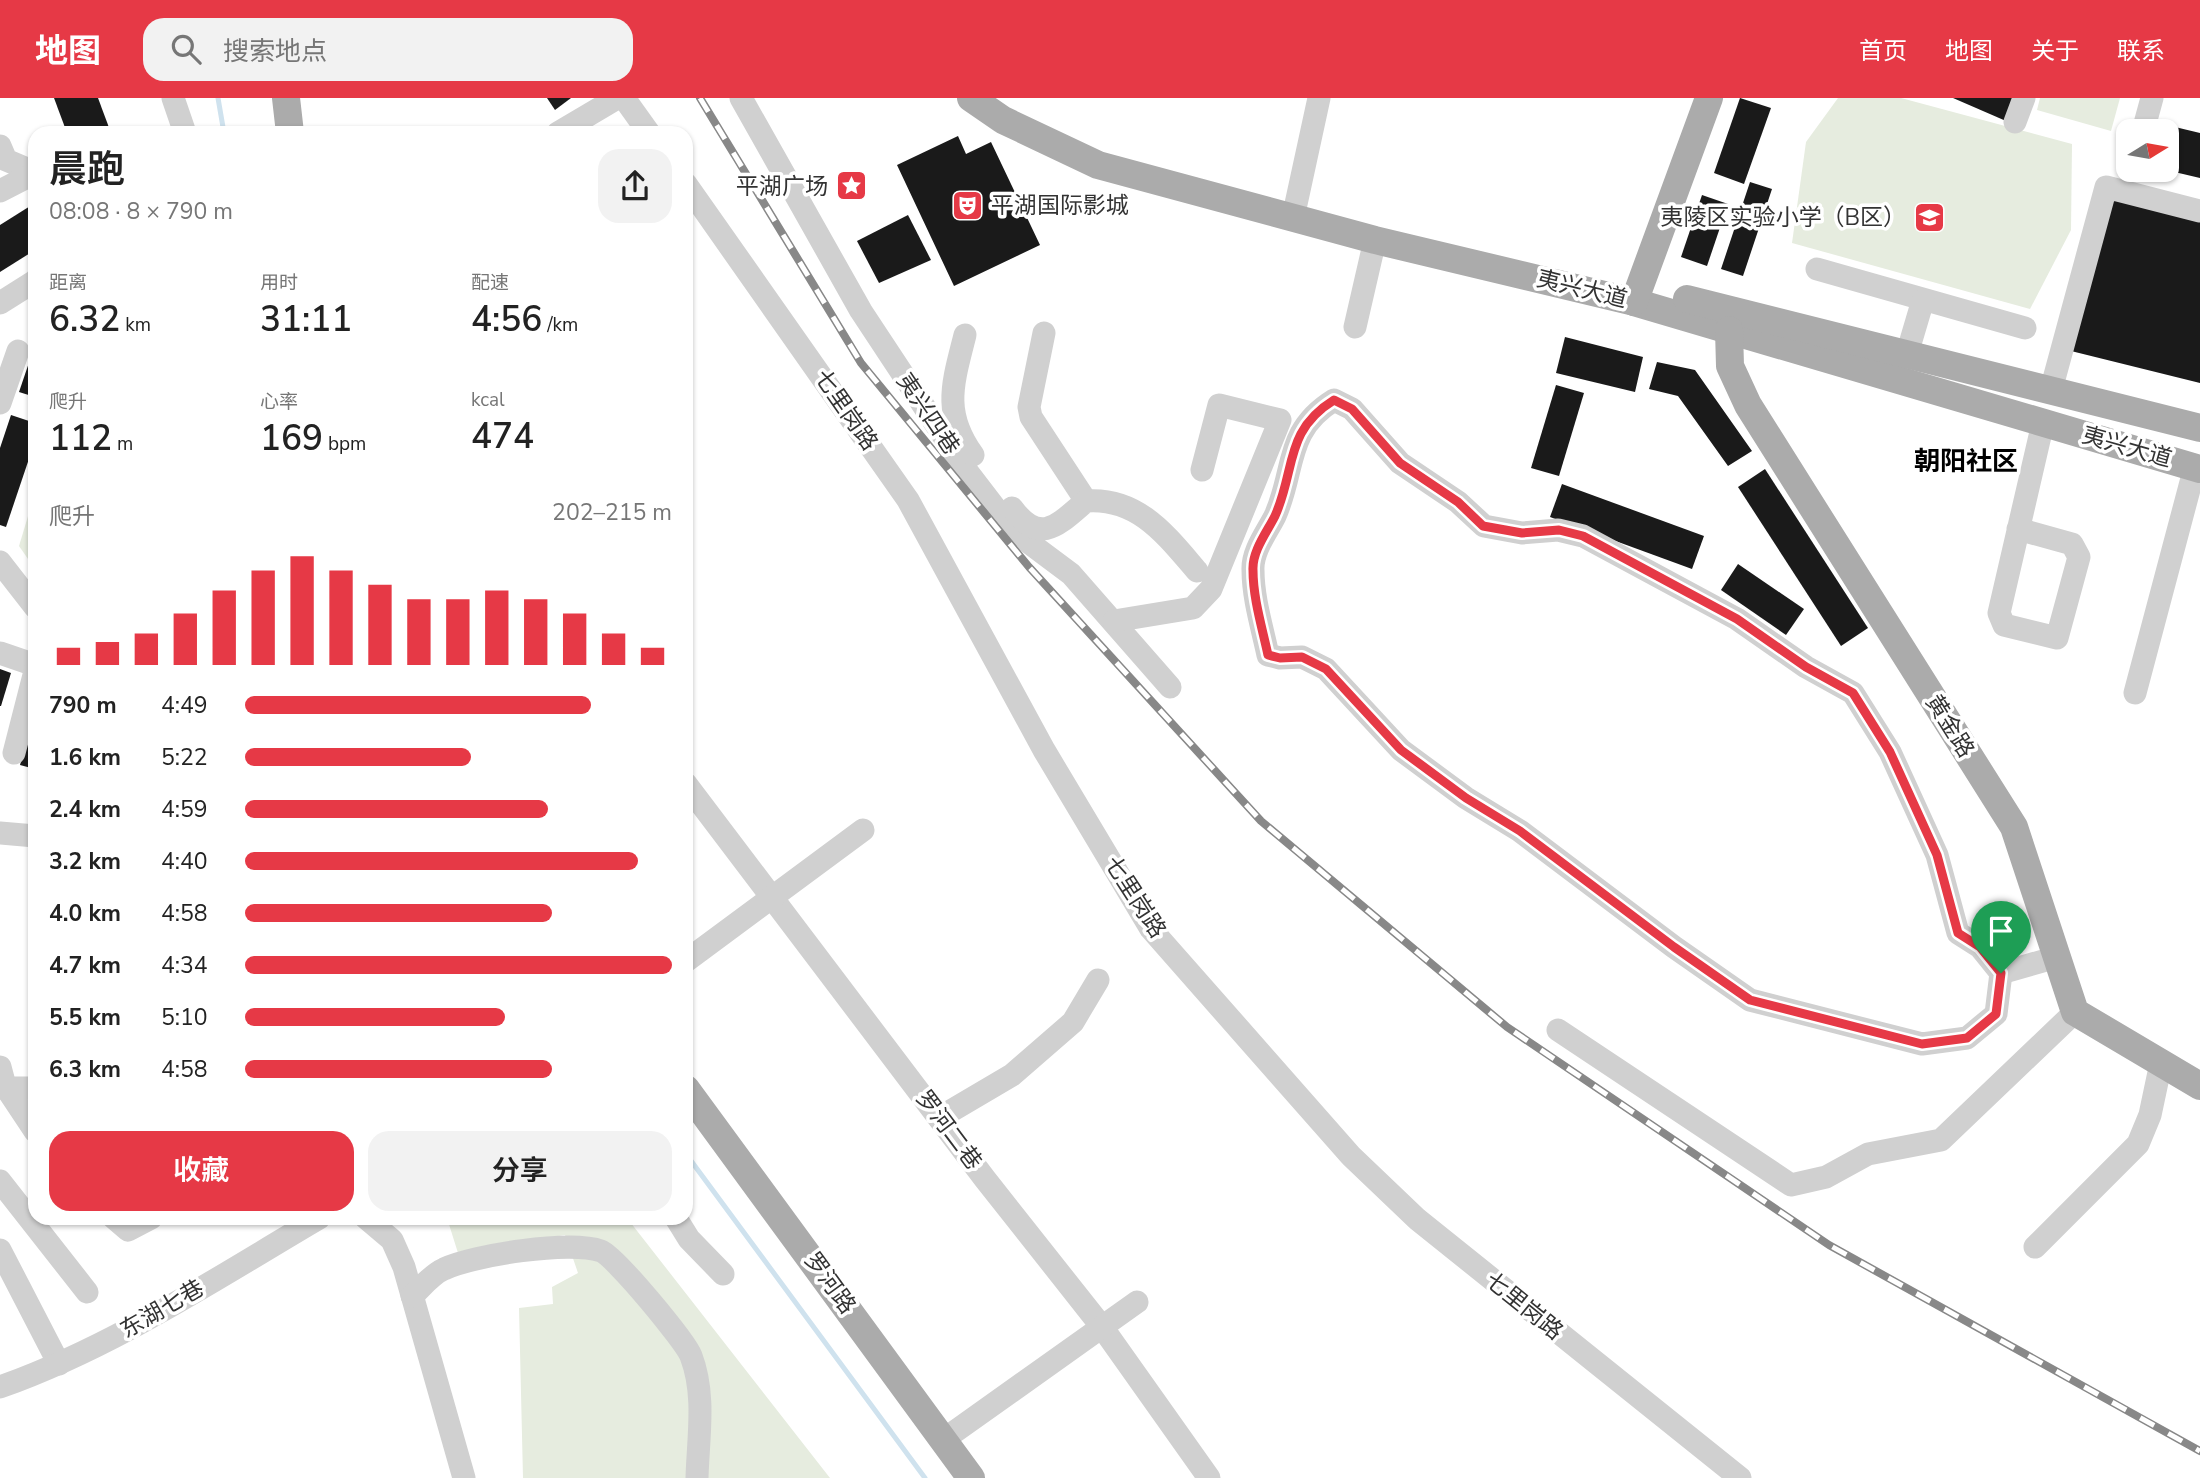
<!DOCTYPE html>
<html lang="zh">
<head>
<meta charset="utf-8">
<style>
	:root { --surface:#fff; --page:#f2f2f2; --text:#222; --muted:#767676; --accent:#e63946 }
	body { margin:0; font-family:"Nunito Sans","Noto Sans SC",sans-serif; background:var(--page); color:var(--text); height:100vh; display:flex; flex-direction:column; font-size:26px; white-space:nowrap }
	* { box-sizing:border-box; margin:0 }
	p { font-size:23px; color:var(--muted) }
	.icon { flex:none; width:38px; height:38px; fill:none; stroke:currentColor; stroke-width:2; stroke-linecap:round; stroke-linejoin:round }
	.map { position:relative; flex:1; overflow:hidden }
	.panel { position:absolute; left:28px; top:28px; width:665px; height:1099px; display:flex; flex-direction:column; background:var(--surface); border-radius:21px; box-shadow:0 2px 5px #0004 }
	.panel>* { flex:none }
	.needle { width:46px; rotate:79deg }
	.tools { position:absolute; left:2116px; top:21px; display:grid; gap:14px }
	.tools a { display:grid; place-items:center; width:63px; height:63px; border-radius:14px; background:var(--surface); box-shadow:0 2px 5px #0004; font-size:35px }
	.pin { position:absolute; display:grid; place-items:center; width:60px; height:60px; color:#fff; margin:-72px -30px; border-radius:50% 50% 50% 0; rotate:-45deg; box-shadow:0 0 7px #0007 }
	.pin .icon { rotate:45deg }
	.round { display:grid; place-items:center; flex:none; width:74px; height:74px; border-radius:21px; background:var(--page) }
	.head { display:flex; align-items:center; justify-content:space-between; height:119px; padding:0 21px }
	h1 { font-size:38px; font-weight:600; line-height:52px }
	.stats { display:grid; grid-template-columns:repeat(3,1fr); gap:10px; height:119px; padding:7px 21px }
	.stats div { display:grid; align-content:center }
	.stats b { font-size:35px; font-weight:600 }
	.stats small { font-size:19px; font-weight:400 }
	.stats p { font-size:19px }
	.chart { height:196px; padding:14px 21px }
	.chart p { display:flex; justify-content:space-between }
	.chart svg { width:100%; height:126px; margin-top:7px; stroke:var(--accent); stroke-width:6 }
	.primary-button { display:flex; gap:14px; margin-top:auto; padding:14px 21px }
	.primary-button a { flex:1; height:80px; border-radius:21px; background:var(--accent); color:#fff; font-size:28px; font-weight:600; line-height:80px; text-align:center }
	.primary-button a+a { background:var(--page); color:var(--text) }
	ul { padding:0 21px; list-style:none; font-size:23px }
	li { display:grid; grid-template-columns:112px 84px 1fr; align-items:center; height:52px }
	li i { height:18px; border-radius:9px; background:var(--accent) }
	header { display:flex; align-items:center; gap:42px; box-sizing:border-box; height:98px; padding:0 35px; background:var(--accent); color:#fff }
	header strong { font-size:33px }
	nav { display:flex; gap:38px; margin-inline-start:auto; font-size:24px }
	.search { width:490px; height:63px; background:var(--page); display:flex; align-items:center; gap:18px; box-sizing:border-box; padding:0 24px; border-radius:21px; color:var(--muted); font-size:26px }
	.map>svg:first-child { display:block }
</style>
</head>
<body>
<header>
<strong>地图</strong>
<div class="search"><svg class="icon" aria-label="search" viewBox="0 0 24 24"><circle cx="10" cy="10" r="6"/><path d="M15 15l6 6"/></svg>搜索地点</div>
<nav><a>首页</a><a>地图</a><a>关于</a><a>联系</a></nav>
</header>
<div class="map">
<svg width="2200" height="1380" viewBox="0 0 2200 1380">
	<rect width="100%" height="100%" fill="#fff"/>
	<g fill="#e6ecdf">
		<polygon points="1838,0 1901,0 2072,46 2071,132 2030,211 1792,145 1806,44"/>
		<polygon points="2040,0 2120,0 2111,33 2037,12"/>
		<polygon points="35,395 35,471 19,448"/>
		<polygon points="447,1120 627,1120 830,1380 523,1380 519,1210 553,1206 552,1189 578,1175 565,1137 458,1155"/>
	</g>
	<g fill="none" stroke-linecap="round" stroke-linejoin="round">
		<g stroke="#cfe2ee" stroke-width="5">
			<polyline points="218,0 224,35"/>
			<polyline points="686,1056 925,1380"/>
		</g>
	</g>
	<g fill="#1a1a1a">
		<polygon points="54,0 98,0 111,35 67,35"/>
		<polygon points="547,0 571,0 555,12"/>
		<polygon points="1740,0 1771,10 1744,86 1714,75"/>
		<polygon points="1953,0 2015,0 2006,23"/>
		<polygon points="2175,29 2200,35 2200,80 2166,72"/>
		<polygon points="958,38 966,56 991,44 1040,147 954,188 897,67"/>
		<polygon points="1750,84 1772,91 1743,178 1721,171"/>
		<polygon points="2114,96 2200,118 2200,285 2071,253"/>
		<polygon points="1702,97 1728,106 1707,168 1681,159"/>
		<polygon points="35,105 35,152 0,174 0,127"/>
		<polygon points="908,117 931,162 879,185 857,143"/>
		<polygon points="1565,239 1643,259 1635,294 1556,275"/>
		<polygon points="35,247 35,299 19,294"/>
		<polygon points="1657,264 1695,272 1752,353 1728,368 1678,298 1649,291"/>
		<polygon points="1556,287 1584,295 1559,378 1531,370"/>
		<polygon points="11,317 35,325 35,343 6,429 0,427 0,350"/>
		<polygon points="1765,371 1868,530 1841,548 1738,389"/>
		<polygon points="1562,386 1704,438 1692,471 1550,419"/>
		<polygon points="1738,466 1804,511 1786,537 1721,492"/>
		<polygon points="0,571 11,575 1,608 0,608"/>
		<polygon points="34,617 35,617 35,671 20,667"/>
	</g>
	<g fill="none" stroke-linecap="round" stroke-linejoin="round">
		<g stroke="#d0d0d0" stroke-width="23">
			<polyline points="173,0 185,35"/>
			<polyline points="624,0 649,35"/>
			<polyline points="741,0 861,213 966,372 1012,432 1071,476 1170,589"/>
			<polyline points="2015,24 2024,0"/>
			<polyline points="2143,33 2152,0"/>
			<polyline points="558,35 617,0"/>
			<polyline points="0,48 6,62 32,73 35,72"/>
			<polyline points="686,86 908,402 1044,652 1151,831 1351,1058 1417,1121 1740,1380"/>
			<polyline points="0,93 35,75"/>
			<polyline points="1296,106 1319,0"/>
			<polyline points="1817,171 2025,230"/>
			<polyline points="0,205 35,183"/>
			<polyline points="1355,229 1375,142"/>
			<polyline points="1044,235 1029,309 1031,319 1086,403"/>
			<path d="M965 237C953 285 942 314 973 357"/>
			<polyline points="1907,256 1923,202"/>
			<polyline points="2051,292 2106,89 2200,113"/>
			<path d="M1334 302 1352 311 1400 365 1458 404 1484 428 1522 435 1558 432 1583 438 1737 521 1806 569 1853 595 1890 654 1937 757 1958 835 1980 849 2001 875 1996 916 1967 940 1922 946 1750 902 1674 849 1520 733 1466 700 1401 652 1326 571 1302 559 1280 560 1268 557C1262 529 1253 500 1253 472 1252 453 1267 434 1275 418 1296 371 1284 333 1334 302Z"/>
			<polyline points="0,305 18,253"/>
			<path d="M1012 410C1040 448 1058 427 1086 403 1138 399 1166 437 1197 473"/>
			<polyline points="2018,431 2072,446 2079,459 2057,540 2004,527 1999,515 2043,325"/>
			<polyline points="0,464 35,509"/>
			<polyline points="1114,523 1193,510 1211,491 1280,322 1219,307 1202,372"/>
			<polyline points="0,555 35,567"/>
			<polyline points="2135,595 2195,369"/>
			<polyline points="14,655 35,573"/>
			<polyline points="686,686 985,1081 1102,1229 1209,1380"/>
			<polyline points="0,735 35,738"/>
			<polyline points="686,863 863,732"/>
			<polyline points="2001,875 2057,859"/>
			<polyline points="1558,932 1791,1087 1826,1079 1868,1056 1941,1042 2075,914"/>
			<polyline points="0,969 5,988 35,1033"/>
			<polyline points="0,990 35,990"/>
			<polyline points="939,1020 1012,977 1073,924 1098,882"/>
			<polyline points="0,1083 87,1194"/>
			<polyline points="114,1120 128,1132 151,1120"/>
			<polyline points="366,1120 392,1142 404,1169 464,1380"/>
			<polyline points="676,1120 689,1141 723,1176"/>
			<polyline points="2035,1149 2138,1046 2150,1017 2161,965"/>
			<polyline points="0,1152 59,1266"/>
			<path d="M412 1198C421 1190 432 1176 444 1171 474 1157 570 1142 601 1153 615 1158 685 1243 691 1258 706 1297 698 1340 697 1380"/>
			<path d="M0 1289C113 1249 215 1181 319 1120"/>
			<polyline points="943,1342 1137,1204"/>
		</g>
		<g stroke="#ababab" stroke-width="28">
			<polyline points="286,0 290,35"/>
			<polyline points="971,0 1003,22 1098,67 1375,142 1634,204 2200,371"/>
			<polyline points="1687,201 2200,330"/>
			<polyline points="1634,204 1709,0"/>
			<polyline points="1729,232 1730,268 1748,307 2014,729 2075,914 2200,988"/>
			<polyline points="686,991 971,1380"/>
		</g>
		<defs>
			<polyline id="rail" points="700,0 861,265 1029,469 1261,723 1507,929 1829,1147 2200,1353"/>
		</defs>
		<use href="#rail" stroke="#888" stroke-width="8"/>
		<use href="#rail" stroke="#fff" stroke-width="5" stroke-dasharray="16" stroke-linecap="butt"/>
	</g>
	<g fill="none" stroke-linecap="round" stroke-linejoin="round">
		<defs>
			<path id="route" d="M1334 302 1352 311 1400 365 1458 404 1483 428 1522 435 1559 432 1583 438 1737 521 1806 569 1853 595 1890 654 1937 757 1958 835 1980 849 2001 875 1996 916 1967 940 1922 946 1750 902 1674 849 1520 733 1466 700 1401 652 1326 571 1302 559 1280 560 1268 557C1262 529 1253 500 1253 472 1252 453 1267 434 1275 418 1296 371 1284 333 1334 302Z"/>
		</defs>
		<use href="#route" stroke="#fff" stroke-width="14"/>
		<use href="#route" stroke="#e63946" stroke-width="9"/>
	</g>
	<defs>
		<symbol id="sight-square" viewBox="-11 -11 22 22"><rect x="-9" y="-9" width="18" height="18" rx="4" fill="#e63946" stroke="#fff"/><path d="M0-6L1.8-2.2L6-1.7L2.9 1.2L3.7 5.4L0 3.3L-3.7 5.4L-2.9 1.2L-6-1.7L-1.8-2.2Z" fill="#fff"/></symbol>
		<symbol id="theatre-square" viewBox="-11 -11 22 22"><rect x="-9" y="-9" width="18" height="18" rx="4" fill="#e63946" stroke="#fff"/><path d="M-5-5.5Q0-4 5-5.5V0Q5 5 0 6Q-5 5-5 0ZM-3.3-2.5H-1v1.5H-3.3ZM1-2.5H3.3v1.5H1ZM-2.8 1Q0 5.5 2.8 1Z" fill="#fff"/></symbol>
		<symbol id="school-square" viewBox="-11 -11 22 22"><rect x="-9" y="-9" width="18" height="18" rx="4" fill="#e63946" stroke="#fff"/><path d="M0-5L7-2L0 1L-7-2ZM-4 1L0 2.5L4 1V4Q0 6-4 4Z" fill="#fff"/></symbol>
	</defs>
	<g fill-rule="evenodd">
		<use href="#sight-square" x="834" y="70" width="35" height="35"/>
		<use href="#theatre-square" x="950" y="90" width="35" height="35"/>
		<use href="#school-square" x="1912" y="102" width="35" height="35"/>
	</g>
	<g text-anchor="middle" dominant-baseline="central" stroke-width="7" stroke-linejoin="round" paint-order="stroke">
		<g font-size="23" fill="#333" stroke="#fff" text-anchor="end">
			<text x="828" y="88">平湖广场</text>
			<text x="991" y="107" text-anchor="start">平湖国际影城</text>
			<text x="1906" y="119">夷陵区实验小学（B区）</text>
		</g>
		<g font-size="23" fill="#333" stroke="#fff">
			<text transform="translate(1582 191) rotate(14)">夷兴大道</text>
			<text transform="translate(846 312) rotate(55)">七里岗路</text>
			<text transform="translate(928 316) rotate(56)">夷兴四巷</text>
			<text transform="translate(2127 349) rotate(16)">夷兴大道</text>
			<text transform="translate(1950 628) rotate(58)">黄金路</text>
			<text transform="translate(1135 799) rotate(57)">七里岗路</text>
			<text transform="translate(949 1032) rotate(53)">罗河二巷</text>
			<text transform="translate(830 1185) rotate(54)">罗河路</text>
			<text transform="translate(1524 1208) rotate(39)">七里岗路</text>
			<text transform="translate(162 1211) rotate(-30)">东湖七巷</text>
		</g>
		<g font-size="26" font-weight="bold" fill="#000" stroke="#fff">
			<text x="1966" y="363">朝阳社区</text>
		</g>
	</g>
</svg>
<div class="tools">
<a><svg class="needle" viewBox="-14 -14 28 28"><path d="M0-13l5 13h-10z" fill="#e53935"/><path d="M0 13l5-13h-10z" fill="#767676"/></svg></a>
</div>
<div class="pin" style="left:2001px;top:875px;background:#1e9e55"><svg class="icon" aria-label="arrive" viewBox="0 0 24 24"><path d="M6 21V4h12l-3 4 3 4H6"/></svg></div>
<section class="panel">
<div class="head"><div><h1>晨跑</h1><p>08:08 · 8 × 790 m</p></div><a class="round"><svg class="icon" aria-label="share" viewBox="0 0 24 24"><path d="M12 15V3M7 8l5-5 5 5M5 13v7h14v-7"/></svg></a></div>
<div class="stats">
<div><p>距离</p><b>6.32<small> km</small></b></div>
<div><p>用时</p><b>31:11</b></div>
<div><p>配速</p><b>4:56<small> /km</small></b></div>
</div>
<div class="stats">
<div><p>爬升</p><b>112<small> m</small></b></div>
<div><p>心率</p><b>169<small> bpm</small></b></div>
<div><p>kcal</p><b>474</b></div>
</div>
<div class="chart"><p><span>爬升</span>202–215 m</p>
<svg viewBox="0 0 160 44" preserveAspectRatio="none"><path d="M5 44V38M15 44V36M25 44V33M35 44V26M45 44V18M55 44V11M65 44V6M75 44V11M85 44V16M95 44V21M105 44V21M115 44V18M125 44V21M135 44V26M145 44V33M155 44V38"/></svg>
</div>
<ul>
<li><b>790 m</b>4:49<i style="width:81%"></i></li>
<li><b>1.6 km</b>5:22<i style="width:53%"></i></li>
<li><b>2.4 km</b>4:59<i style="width:71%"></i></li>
<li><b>3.2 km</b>4:40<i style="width:92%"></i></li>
<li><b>4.0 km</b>4:58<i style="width:72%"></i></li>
<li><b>4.7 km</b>4:34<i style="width:100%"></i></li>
<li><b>5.5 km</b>5:10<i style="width:61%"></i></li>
<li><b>6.3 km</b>4:58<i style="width:72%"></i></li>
</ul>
<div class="primary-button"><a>收藏</a><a>分享</a></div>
</section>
</div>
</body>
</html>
